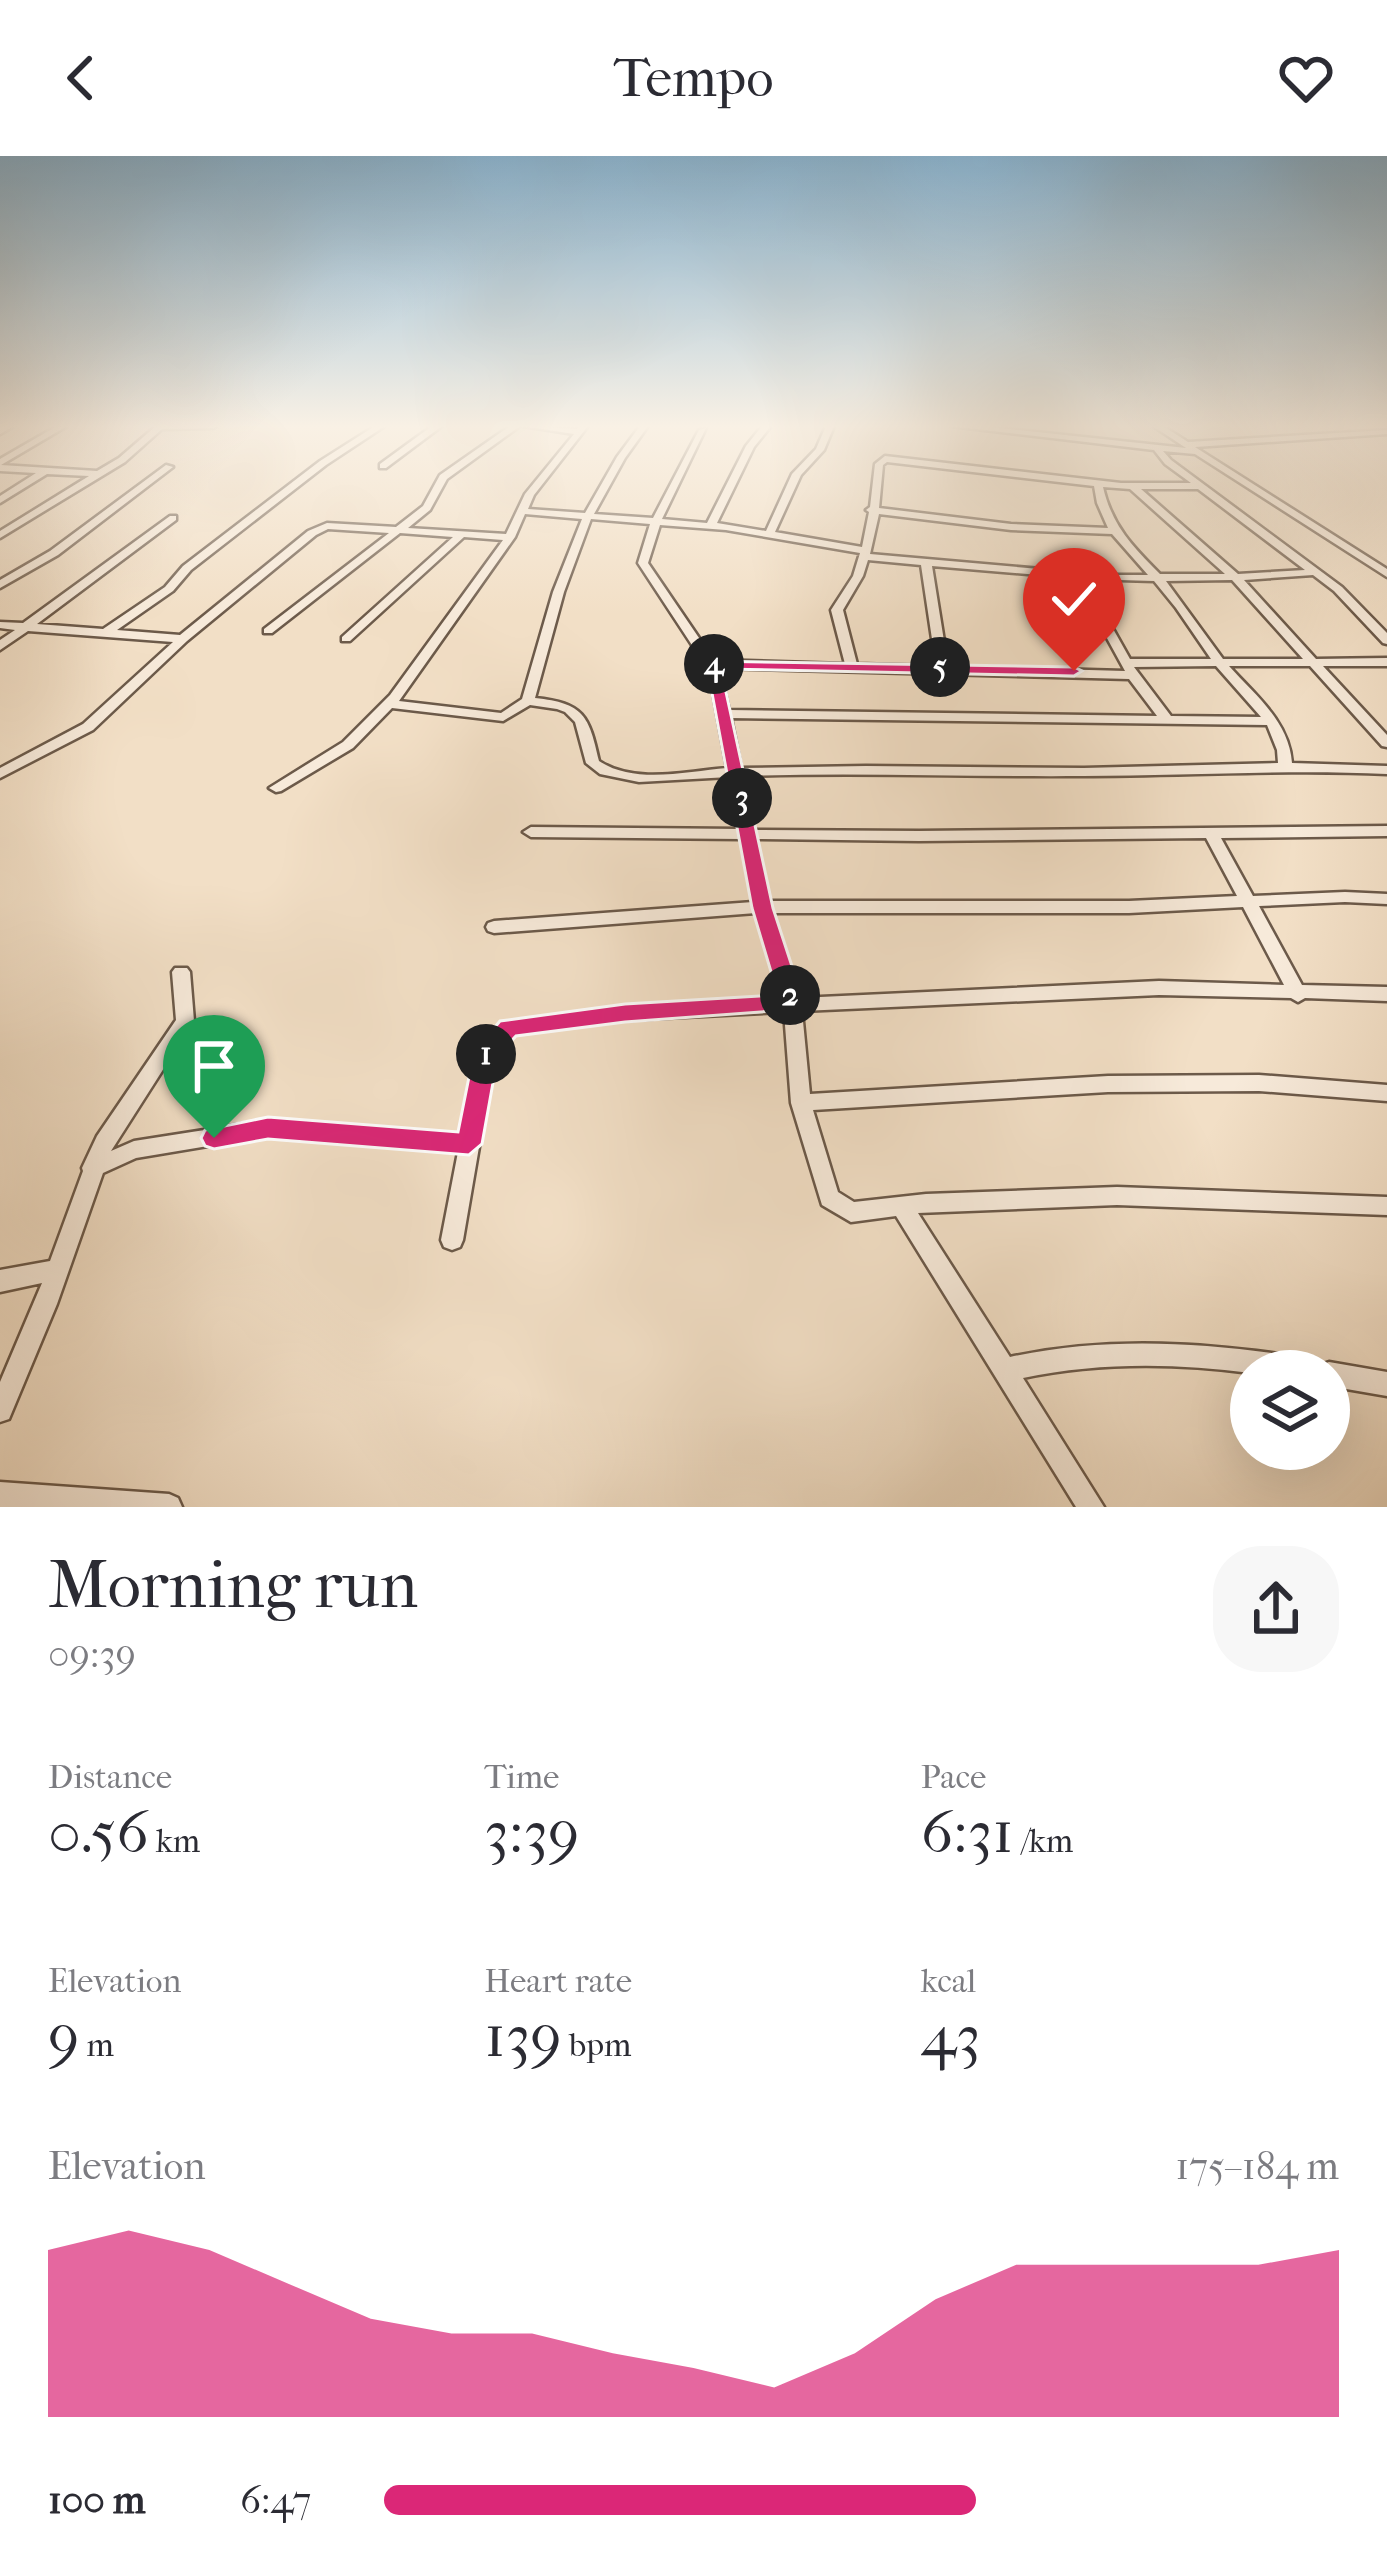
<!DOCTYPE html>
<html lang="en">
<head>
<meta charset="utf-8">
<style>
	:root { --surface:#fff; --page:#f7f7f7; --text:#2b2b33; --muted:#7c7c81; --accent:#db2777 }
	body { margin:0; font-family:"IM FELL French Canon",serif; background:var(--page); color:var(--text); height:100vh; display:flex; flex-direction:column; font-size:45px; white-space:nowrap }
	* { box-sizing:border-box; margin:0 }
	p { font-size:39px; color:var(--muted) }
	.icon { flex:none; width:66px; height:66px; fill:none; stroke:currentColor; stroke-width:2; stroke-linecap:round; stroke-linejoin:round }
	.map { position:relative; height:1351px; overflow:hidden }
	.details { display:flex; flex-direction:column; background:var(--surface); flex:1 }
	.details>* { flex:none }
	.controls { position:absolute; left:1230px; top:1194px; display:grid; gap:24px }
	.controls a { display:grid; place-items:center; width:120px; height:120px; border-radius:50%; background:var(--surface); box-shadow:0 12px 48px #0002; font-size:60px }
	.pin { position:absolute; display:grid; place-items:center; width:102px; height:102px; color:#fff; margin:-123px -51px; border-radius:50% 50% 50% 0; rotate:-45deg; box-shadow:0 0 12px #0007 }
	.pin .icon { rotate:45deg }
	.km { position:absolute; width:60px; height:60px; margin:-30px; border-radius:50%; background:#222; color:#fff; font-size:33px; line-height:60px; text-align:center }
	.round { display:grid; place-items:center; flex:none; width:126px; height:126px; border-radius:48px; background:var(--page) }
	.summary { display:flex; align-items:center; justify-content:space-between; height:204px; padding:0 48px }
	h1 { font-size:66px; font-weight:600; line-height:90px }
	.stats { display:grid; grid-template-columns:repeat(3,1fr); gap:18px; height:204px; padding:12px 48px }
	.stats div { display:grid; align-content:center }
	.stats b { font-size:60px; font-weight:600 }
	.stats small { font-size:33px; font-weight:400 }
	.stats p { font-size:33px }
	.chart { height:336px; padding:24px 48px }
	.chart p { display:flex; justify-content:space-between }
	.chart svg { width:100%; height:216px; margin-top:12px; fill:var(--accent); opacity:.7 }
	ul { padding:0 48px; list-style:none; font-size:39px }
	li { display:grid; grid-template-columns:192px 144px 1fr; align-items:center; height:90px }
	li i { height:30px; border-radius:15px; background:var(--accent) }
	header { display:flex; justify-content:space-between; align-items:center; height:156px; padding:0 48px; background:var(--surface); font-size:54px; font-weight:600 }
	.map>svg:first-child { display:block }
</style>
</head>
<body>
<header><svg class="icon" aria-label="back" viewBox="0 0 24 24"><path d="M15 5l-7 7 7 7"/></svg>Tempo<svg class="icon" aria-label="heart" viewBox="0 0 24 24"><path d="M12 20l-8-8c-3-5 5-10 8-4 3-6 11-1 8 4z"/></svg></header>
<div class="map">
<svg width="1387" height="1351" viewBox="0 0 1387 1351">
	<rect width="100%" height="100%" fill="#f2dfc6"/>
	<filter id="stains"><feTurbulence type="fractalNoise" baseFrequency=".00167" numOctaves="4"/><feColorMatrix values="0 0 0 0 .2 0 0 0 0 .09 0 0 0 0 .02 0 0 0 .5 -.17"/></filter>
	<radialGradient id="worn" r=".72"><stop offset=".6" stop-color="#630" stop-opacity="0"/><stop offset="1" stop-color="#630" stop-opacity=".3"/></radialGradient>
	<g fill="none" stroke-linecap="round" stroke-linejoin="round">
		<defs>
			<g id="street">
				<polygon points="4,270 14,270 0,278 0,272"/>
				<polygon points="57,270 67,270 1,309 97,315 119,302 156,270 217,270 213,272 162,273 125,306 0,382 0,375 89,320 47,318 0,347 0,340 36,317 0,315 0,303"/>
				<path d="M375 270H385L326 309 191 414 173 435 117 474 180 479 308 375 327 367 396 371 423 350 440 319 510 270H520L447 323 430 354 408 372 506 378 525 338 574 278 523 270 577 273 580 270H588L534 339 528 353 585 357 617 301 640 270H648L625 302 594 358 653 362 699 274 706 272 662 363 707 367 746 290 762 270H771L754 291 717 367 766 375 792 318 816 293 826 270H834L824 294 801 319 775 376 862 391 869 356 866 354 870 351 875 308 885 300 1121 327H1191L1165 308 1154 294 951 270H980L1186 292 1153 270H1163L1188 286 1387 274V278L1195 291 1387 413V421L1195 298 1163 295 1171 304 1342 431 1387 477V488L1383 487 1334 435 1313 419 1244 424 1316 503 1387 502V510H1323L1387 579V591L1382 590 1310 510H1229C1255 539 1289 565 1292 607L1387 610V618C1286 613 1185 620 1083 620 970 621 856 616 743 620L754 674 919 675 1387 670V680L1221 682 1253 740 1345 736 1387 738V748L1345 746 1259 750 1302 829 1387 831V845L1305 842 1298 846 1291 842 1159 839 802 855 810 938 1108 920 1259 919 1387 929V945L1259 935 1108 936 813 954 838 1036 854 1046 926 1038 1117 1031 1387 1041V1059L1117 1049 918 1057 1010 1201C1112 1179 1211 1187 1314 1203L1323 1208 1329 1206 1387 1216V1240L1329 1230V1215H1251V1217C1175 1207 1099 1206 1023 1222L1104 1351H1076L896 1060 851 1066 822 1049 791 947 784 856 625 864 514 878 495 898 463 1084 460 1091 452 1094 444 1091 441 1084 458 996 268 980 136 1002 103 1017 57 1148 9 1263 0 1266V1226L42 1127 0 1136V1114L50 1105 83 1015 82 1012 97 980 176 864 172 816 175 812H187L190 816 194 865 111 995 134 985 268 964 461 979 477 895 503 867 625 850 782 843 756 757 494 777 488 775 486 771 488 767 494 765 753 746 741 683 531 681 523 676 531 671 739 673 729 621 639 626 600 618 586 607 575 566 565 556 557 553 530 549 503 565 392 552 353 592 281 635 276 636 269 632 343 586 390 539 503 384 464 381 350 485H342V481L453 381 400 377 272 477H264V473L389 377 328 373 316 379 187 485 93 574 0 622V612L83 568 173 486 28 475 0 494V484L15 474 0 472V466L23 467 170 360H176V364L37 468 103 473 165 431 183 410 320 305ZM887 306 1094 330 1097 347 1108 372 1011 368 879 352 883 309ZM1103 331 1130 333 1225 418H1160C1133 391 1112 370 1103 331ZM1141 333H1198L1305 414 1238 418ZM525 358 582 363 553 436 522 543 501 557 399 545 515 381ZM879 358 1011 374 1112 378 1148 419H1108L870 398ZM591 363 650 368 638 407 709 515 727 612C688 615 635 629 599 605 589 560 584 547 535 542L564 436ZM660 369 726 374 860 397 853 420 831 454 845 508 714 504 648 407ZM868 404 921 409 936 510 857 508 843 454 863 420ZM932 410 1074 422 1125 515 948 510ZM1085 423 1154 425 1176 452 1211 503H1130ZM1232 424 1303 503H1223L1166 425ZM1216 510 1261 561 1171 560 1134 511ZM719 512 1129 523 1157 560 729 554ZM731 562 1267 569 1277 594 1278 607 1084 612 866 610 741 612ZM1206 682 1237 740 1129 745H769L756 683 919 685ZM1243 751 1284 829 1159 825 799 842 772 757H1129Z"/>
				<polygon points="432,270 442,270 386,312 380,312 380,308"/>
				<polygon points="166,309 173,311 58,399 0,432 0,424 50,395"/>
				<polygon points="0,1326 169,1338 178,1342 182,1351 0,1351"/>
			</g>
		</defs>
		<use href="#street" stroke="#6c5a4a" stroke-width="5"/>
		<use href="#street" fill="#f7eada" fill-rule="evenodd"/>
	</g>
	<linearGradient id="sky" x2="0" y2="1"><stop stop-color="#8ab7d6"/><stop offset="0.59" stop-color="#f9f1e5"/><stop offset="1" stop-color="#f9f1e5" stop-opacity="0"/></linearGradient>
	<rect width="1387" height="459" fill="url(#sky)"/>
	<polygon fill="#db2777" stroke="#fff" stroke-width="3" points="706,505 1074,511 1082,515 1074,520 721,513 773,752 804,847 800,853 625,866 516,880 498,899 482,988 469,999 268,983 214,993 205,990 201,982 205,974 268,961 458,976 474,896 500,865 625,848 778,839 752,752"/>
	<rect width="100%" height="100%" filter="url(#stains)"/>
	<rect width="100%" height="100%" fill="url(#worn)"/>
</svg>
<div class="controls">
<a><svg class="icon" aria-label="layers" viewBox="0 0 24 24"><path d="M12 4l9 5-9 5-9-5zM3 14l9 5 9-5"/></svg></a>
</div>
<div class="pin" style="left:214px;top:982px;background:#1e9e55"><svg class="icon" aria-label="arrive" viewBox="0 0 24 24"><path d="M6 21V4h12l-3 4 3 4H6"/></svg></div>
<div class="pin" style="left:1074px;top:515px;background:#d93025"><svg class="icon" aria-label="check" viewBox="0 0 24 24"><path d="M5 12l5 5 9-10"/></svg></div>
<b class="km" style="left:486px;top:898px">1</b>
<b class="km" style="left:790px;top:839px">2</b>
<b class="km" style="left:742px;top:642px">3</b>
<b class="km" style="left:714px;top:508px">4</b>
<b class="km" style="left:940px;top:511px">5</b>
</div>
<section class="details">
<div class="summary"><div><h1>Morning run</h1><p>09:39</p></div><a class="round"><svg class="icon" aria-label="share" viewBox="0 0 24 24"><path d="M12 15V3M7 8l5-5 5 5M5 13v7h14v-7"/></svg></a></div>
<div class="stats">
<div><p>Distance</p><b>0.56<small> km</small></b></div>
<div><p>Time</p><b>3:39</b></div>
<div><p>Pace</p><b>6:31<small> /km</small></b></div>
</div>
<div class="stats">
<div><p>Elevation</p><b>9<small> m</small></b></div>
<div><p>Heart rate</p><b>139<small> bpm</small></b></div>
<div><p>kcal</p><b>43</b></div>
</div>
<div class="chart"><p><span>Elevation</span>175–184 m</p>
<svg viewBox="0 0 160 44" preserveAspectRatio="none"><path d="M0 44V10L10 6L20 10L30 17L40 24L50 27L60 27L70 31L80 34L90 38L100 31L110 20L120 13L130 13L140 13L150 13L160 10V44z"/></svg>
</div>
<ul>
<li><b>100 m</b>6:47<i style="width:62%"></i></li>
</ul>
</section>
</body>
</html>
